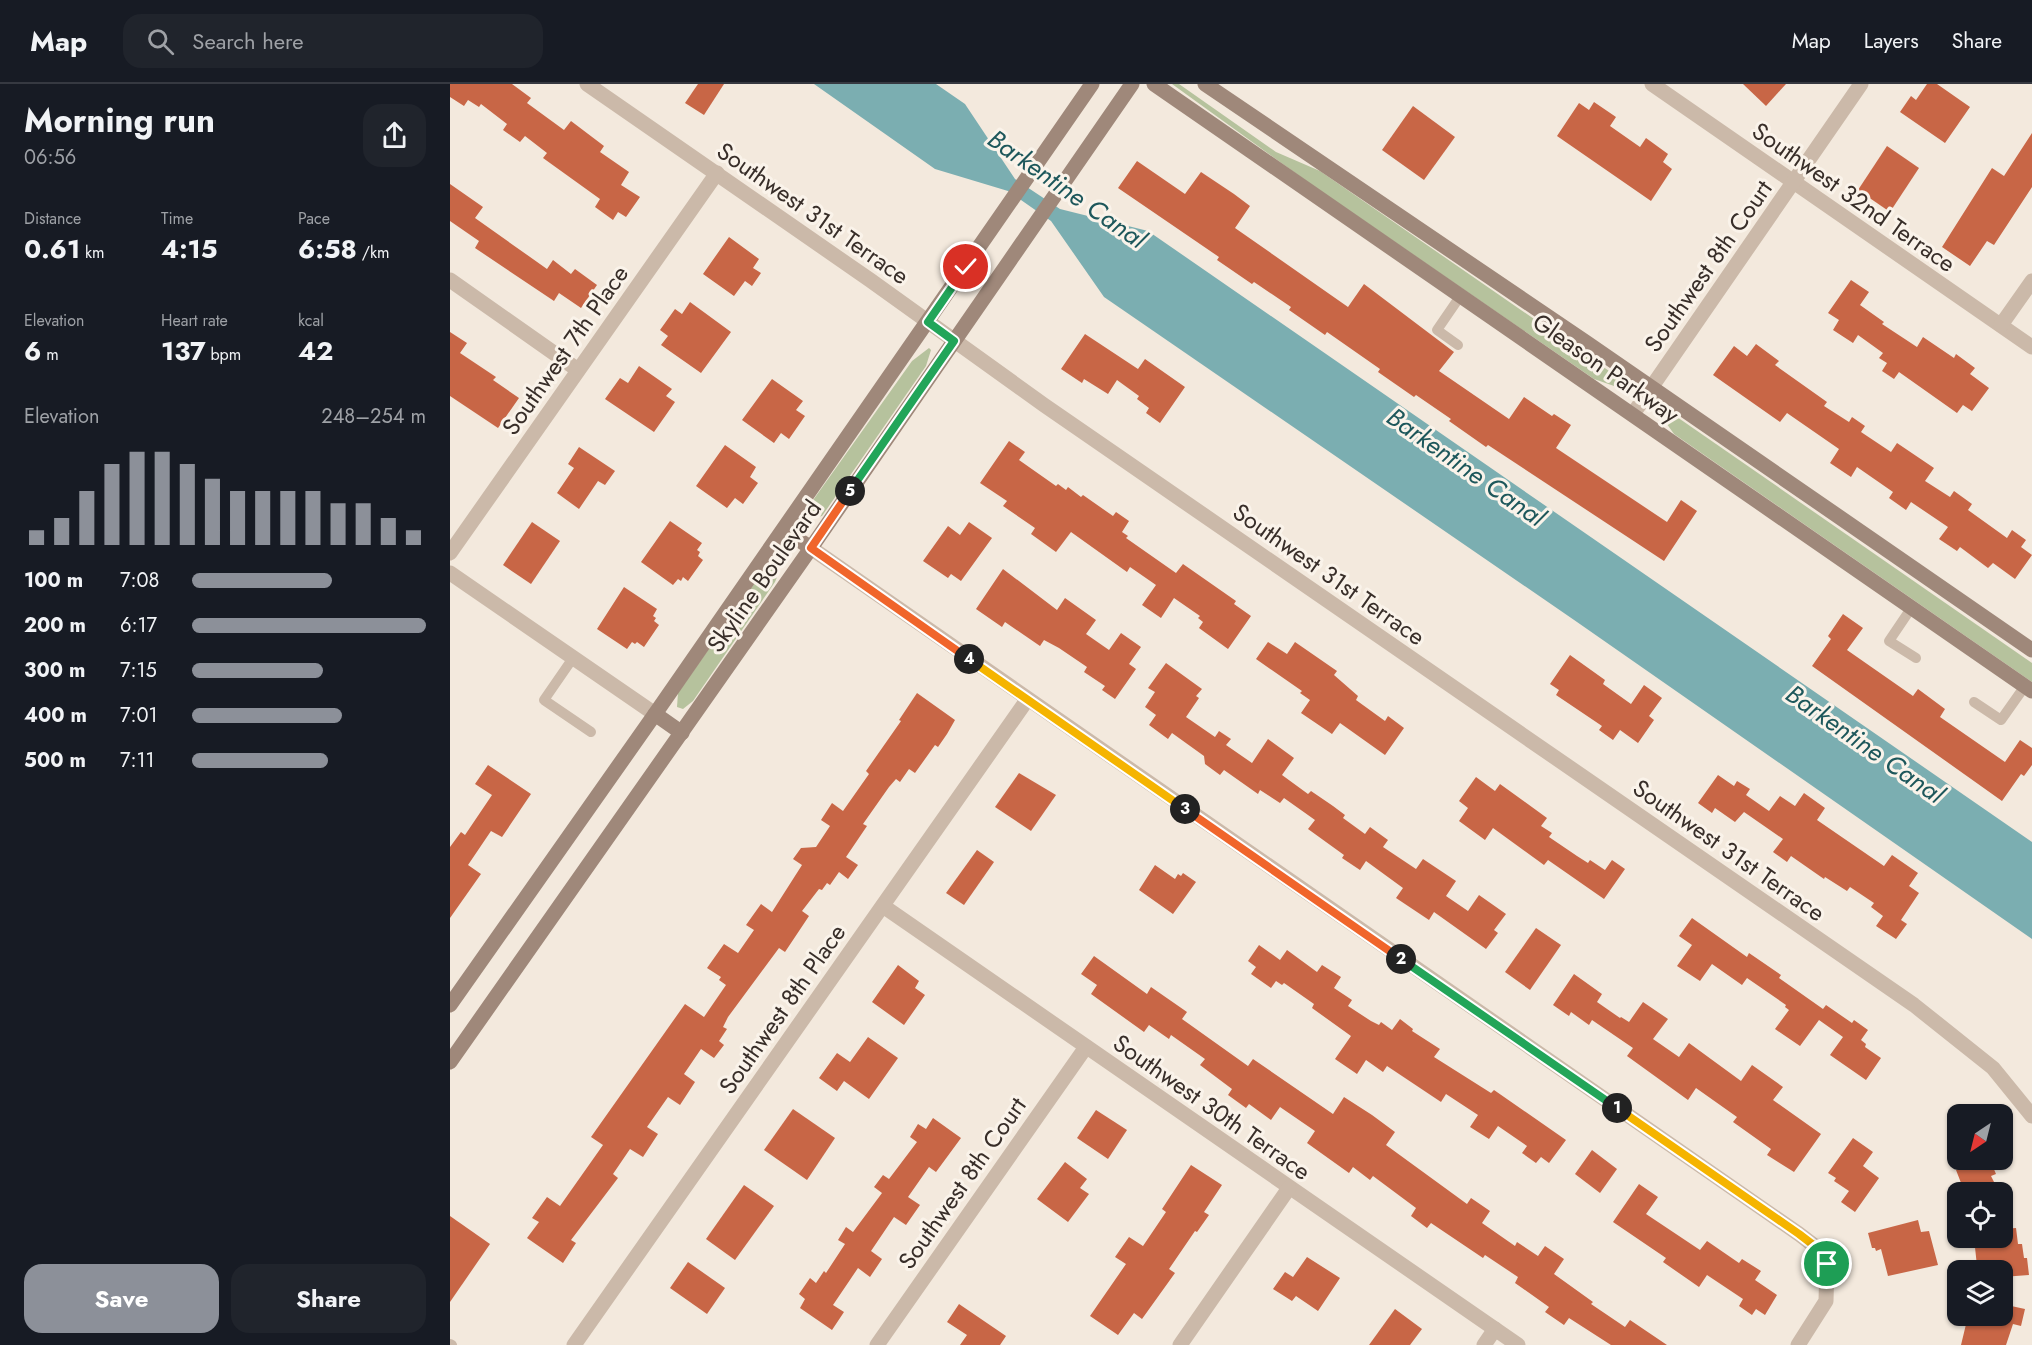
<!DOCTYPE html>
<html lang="en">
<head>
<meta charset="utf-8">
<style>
	:root { --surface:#171b24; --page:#20242c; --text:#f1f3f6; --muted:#9ea1a6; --line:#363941; --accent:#8c9099 }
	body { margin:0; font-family:Jost,sans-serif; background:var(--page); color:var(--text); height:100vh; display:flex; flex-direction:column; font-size:22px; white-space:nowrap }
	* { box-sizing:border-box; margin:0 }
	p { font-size:20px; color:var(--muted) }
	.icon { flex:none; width:33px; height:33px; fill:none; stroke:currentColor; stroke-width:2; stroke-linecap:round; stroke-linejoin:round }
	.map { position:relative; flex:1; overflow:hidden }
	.details { display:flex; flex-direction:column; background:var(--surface); width:450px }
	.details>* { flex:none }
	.needle { width:39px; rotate:215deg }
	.buttons { position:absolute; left:1497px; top:1020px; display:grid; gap:12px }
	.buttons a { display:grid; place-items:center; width:66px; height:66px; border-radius:12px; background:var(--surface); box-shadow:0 2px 4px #0004; font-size:30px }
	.pin { position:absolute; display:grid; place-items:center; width:51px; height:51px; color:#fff; margin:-26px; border:3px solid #fff; border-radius:50%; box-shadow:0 2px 6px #0007 }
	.km { position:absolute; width:30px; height:30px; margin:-15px; border-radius:50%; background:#222; color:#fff; font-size:16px; line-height:30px; text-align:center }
	.round { display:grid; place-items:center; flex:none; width:63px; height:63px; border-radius:18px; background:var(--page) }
	.headline { display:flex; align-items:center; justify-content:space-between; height:102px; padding:0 24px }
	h1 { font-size:33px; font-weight:700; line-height:45px }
	.metrics { display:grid; grid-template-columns:repeat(3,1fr); gap:9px; height:102px; padding:6px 24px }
	.metrics div { display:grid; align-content:center }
	.metrics b { font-size:26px; font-weight:700 }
	.metrics small { font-size:16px; font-weight:400 }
	.metrics p { font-size:16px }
	.chart { height:168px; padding:12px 24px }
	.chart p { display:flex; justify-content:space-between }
	.chart svg { width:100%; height:108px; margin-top:6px; stroke:var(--accent); stroke-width:6 }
	.button { display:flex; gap:12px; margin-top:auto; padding:12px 24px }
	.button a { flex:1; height:69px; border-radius:18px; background:var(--accent); color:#fff; font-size:24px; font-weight:700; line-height:69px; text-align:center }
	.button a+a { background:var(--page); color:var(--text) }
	ul { padding:0 24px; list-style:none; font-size:20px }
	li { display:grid; grid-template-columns:96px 72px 1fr; align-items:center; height:45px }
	li i { height:15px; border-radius:8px; background:var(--accent) }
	header { display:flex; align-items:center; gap:36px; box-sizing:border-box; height:84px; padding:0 30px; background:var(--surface); border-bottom:2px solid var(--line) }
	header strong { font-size:28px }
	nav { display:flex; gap:33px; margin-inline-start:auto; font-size:21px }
	.search { width:420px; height:54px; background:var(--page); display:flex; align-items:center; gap:15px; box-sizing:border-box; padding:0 21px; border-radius:18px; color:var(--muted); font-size:22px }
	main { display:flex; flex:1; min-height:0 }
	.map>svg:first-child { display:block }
</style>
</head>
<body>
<header>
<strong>Map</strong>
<div class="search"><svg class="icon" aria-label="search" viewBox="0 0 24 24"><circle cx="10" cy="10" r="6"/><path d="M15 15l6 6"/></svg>Search here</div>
<nav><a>Map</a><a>Layers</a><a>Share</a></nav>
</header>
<main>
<section class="details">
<div class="headline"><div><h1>Morning run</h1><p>06:56</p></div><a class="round"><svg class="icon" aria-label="share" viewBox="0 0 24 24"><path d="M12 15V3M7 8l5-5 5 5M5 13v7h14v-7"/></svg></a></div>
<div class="metrics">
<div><p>Distance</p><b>0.61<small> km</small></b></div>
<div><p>Time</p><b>4:15</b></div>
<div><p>Pace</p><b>6:58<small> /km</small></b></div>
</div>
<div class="metrics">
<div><p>Elevation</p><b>6<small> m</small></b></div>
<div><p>Heart rate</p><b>137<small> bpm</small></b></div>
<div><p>kcal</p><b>42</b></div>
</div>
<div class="chart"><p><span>Elevation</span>248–254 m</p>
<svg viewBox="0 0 160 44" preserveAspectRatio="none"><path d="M5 44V38M15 44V33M25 44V22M35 44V11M45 44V6M55 44V6M65 44V11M75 44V17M85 44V22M95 44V22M105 44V22M115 44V22M125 44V27M135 44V27M145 44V33M155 44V38"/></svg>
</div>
<ul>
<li><b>100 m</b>7:08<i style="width:60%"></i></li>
<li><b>200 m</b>6:17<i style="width:100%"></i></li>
<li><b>300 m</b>7:15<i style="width:56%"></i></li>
<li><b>400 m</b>7:01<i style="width:64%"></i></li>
<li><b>500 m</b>7:11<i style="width:58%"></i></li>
</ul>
<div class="button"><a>Save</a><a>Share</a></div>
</section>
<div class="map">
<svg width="1582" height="1261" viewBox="0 0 1582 1261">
	<rect width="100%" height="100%" fill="#f3e9dd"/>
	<g fill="#b6c29d">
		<polygon points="722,0 729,0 826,68 870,87 1162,289 1170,299 1167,303 1144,295 862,101"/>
		<polygon points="479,264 481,266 476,282 372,432 359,435 361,419 462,277"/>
		<polygon points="1219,331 1227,333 1582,579 1582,598 1224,350 1214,336"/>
		<polygon points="328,477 329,488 325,498 243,617 233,625 227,623 228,609 311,490 320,481"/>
	</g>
	<polygon fill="#7baeb1" points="364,0 486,0 515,20 565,95 610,125 698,147 1582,758 1582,855 1127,538 654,213 601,137 558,107 485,85"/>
	<g fill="#c86646">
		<polygon points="0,0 62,0 81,14 77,19 114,46 121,37 154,62 150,68 179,88 171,101 190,113 176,133 168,128 163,136 145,123 150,115 93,74 97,69 75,52 70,58 53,46 57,40 31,20 29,23 18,16 14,22 0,13"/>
		<polygon points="248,0 274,0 254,31 235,19"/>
		<polygon points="1293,0 1336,0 1316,22"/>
		<polygon points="1477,0 1487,0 1520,23 1495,59 1450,28 1461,12 1466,16"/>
		<polygon points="1144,18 1166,33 1160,42 1190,63 1196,54 1218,70 1213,78 1222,85 1201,117 1107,52 1129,19 1139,26"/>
		<polygon points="963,22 1005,53 974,96 932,66"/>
		<polygon points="1582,49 1582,103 1544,161 1537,157 1520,182 1492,163 1542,84 1554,92"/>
		<polygon points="1437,62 1469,84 1440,128 1408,106"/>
		<polygon points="687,77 735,110 751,88 784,110 800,122 785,144 898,223 914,200 1004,268 989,287 1059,335 1074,313 1102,332 1104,330 1121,341 1106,364 1217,438 1231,416 1247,427 1214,477 1038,361 1036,363 999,337 1001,335 966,311 964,313 928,288 930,285 877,248 875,251 839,226 841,223 804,198 802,200 767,176 769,173 668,104"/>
		<polygon points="0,100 33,123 25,134 97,185 103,176 121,190 125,185 147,201 131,224 109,209 104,217 25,164 29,157 0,137"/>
		<polygon points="279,153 309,175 303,184 311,189 302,202 295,197 284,212 253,190"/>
		<polygon points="1401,196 1419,208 1410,221 1434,238 1432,240 1467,263 1473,253 1504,274 1506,270 1525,284 1520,290 1539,304 1522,327 1513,321 1507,329 1449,288 1444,295 1432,287 1437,279 1429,274 1433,269 1408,251 1403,259 1383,246 1389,236 1378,229"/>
		<polygon points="240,218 281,248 251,289 211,261 218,252 210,246 225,225 232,230"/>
		<polygon points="0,248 17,259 10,269 46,293 43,296 69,314 48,344 0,312"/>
		<polygon points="635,250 688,285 695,275 735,303 710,339 696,329 699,324 687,315 689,312 667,296 658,310 634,295 632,299 611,285"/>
		<polygon points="1306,260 1329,277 1325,281 1377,318 1374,322 1399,338 1402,333 1415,342 1411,348 1441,368 1447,359 1484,384 1475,397 1500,413 1504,407 1522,420 1518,426 1557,454 1562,446 1576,456 1571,463 1582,471 1565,495 1543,479 1538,484 1510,463 1507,467 1489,455 1498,443 1461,418 1456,426 1439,414 1443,408 1407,383 1401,393 1380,379 1389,365 1337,329 1330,338 1263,291 1284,262 1297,272"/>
		<polygon points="189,282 222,305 216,312 225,318 204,348 155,315 170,294 178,299"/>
		<polygon points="322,295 353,317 346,326 355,332 339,355 331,349 324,359 292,336"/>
		<polygon points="559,357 575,368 569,376 606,402 608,400 616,406 618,403 631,413 633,411 663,432 666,428 679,437 672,448 678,452 676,454 726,489 733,480 786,517 784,520 801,532 778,565 749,544 753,538 748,534 750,532 724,514 711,534 692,521 706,501 680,483 677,488 621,448 606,468 581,450 585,444 553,422 557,417 530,399"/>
		<polygon points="275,361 306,383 300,393 308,399 293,420 285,414 277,424 246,402"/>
		<polygon points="129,363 165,387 155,401 148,397 129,425 107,409 124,384 118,380"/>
		<polygon points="220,437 252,459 247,466 250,468 248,472 253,476 238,497 233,493 231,497 228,495 223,501 191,478"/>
		<polygon points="82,438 110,457 81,500 53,481"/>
		<polygon points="519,438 542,454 511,497 501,490 498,494 473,477 498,442 510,451"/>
		<polygon points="553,485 607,526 615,514 646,536 636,550 659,566 671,549 691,563 679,580 686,585 665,615 652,606 655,602 634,588 637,583 609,564 594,556 590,562 555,538 552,543 526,525"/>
		<polygon points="174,503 207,525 203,532 206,534 204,537 209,541 194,563 187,558 185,560 182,558 177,565 147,545"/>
		<polygon points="1393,530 1413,544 1397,566 1463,612 1468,605 1495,625 1490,633 1555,678 1570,656 1582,664 1582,681 1574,692 1571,690 1552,717 1362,582 1381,555 1378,552"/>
		<polygon points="818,558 837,570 845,558 887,587 884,591 908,612 906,616 935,637 938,632 954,644 935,671 890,639 882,650 851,629 860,616 850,609 852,607 806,575"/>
		<polygon points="1120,571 1155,596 1153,600 1181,620 1194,601 1212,614 1199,632 1204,636 1188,659 1170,646 1163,656 1149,646 1152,642 1106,611 1109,606 1100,600"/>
		<polygon points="716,579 752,605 746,612 749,614 736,633 765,653 769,647 781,655 776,661 802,679 818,655 844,674 832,691 858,710 861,707 883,722 895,731 893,734 915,750 920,743 938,756 933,763 966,785 973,775 1006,797 996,812 1018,827 1029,811 1056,830 1044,846 1048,849 1036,865 984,828 979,836 946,814 953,804 916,777 910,786 892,774 894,771 858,745 865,736 834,714 830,719 810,706 808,710 774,686 770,691 755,680 754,672 722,649 718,655 699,641 706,631 695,623 705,608 698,604"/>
		<polygon points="467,609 505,636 497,650 488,663 485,661 465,689 459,685 450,698 446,695 439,703 413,740 417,742 396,773 408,781 398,795 389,788 380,801 377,799 372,806 369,805 352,827 359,832 335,868 329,864 278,933 273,943 277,945 269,957 274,961 264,974 251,965 234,990 245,998 230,1021 218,1013 197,1043 208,1050 193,1073 180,1065 163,1090 168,1094 121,1156 126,1159 113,1179 77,1154 89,1138 82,1134 97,1113 110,1122 153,1061 141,1053 235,920 254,933 276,901 269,896 271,893 257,884 274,860 288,869 304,846 296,841 311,820 322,828 352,781 343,775 351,764 366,763 380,742 371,736 382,719 393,727 419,690 416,687 451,637 449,636"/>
		<polygon points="38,681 81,710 52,753 41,747 18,781 31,790 0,834 0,763 11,748 15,751 42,711 25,700"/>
		<polygon points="569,689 606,711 581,747 545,723"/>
		<polygon points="1268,691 1284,702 1287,697 1300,705 1296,711 1319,727 1330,712 1345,722 1354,709 1375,724 1367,736 1434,782 1442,771 1468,789 1459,802 1469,809 1451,836 1457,840 1446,855 1426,842 1433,832 1421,823 1424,819 1400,803 1397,807 1375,793 1374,795 1341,772 1337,778 1323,768 1333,755 1294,728 1285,738 1265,724 1262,729 1248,719"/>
		<polygon points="1026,693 1045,707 1050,700 1097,734 1091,742 1102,749 1099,753 1127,772 1138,779 1140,776 1155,786 1162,776 1175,785 1154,815 1098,776 1094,781 1043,744 1035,756 1009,737 1018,724 1009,717"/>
		<polygon points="527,766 544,778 514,821 496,809"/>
		<polygon points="705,781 725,795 728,790 731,792 733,789 746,798 723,830 689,806"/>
		<polygon points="1242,834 1297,873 1299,869 1331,891 1329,894 1373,925 1376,921 1402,939 1404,936 1418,946 1411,956 1416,960 1415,963 1431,974 1416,996 1380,971 1393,953 1369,936 1350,962 1325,945 1339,926 1335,923 1336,921 1297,894 1292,901 1262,880 1250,897 1227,882 1242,861 1229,852"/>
		<polygon points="1086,844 1111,861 1080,906 1055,888"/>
		<polygon points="809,861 830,876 837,866 867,888 872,881 891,893 884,904 902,916 898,922 921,937 929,941 931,938 942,946 950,935 963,945 962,947 990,965 984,973 1041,1009 1044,1006 1116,1056 1099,1079 1091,1073 1086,1079 1072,1069 1077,1062 1048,1042 1039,1055 1020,1043 1028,1031 996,1010 991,1018 937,982 933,988 916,976 907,990 885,975 901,952 862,924 864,920 834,899 832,901 826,897 821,904 801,890 806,883 798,877"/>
		<polygon points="644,872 697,910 701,903 737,928 732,935 798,982 803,975 883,1030 894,1013 922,1031 945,1048 936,1061 1017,1120 1021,1114 1040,1127 1032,1139 1065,1162 1067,1158 1088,1172 1095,1162 1114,1175 1104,1190 1143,1218 1141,1220 1175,1243 1180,1236 1217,1261 1161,1261 1119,1234 1114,1241 1095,1228 1099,1223 1065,1199 1068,1193 1035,1171 1033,1174 981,1139 977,1144 961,1132 966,1124 923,1092 920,1096 903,1083 899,1089 857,1059 865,1047 830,1023 821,1036 799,1020 796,1024 778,1011 782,1005 750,981 755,975 721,951 719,955 699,941 694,948 641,910 647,901 631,890"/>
		<polygon points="448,881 469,897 465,904 475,911 454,941 422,918"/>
		<polygon points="1124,890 1152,910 1147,918 1170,934 1171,933 1179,938 1193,918 1218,935 1203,955 1229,973 1239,959 1291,997 1302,981 1333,1003 1323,1016 1371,1050 1344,1088 1317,1071 1321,1065 1283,1038 1287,1033 1246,1004 1238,1016 1177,972 1183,964 1142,936 1139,941 1121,928 1119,932 1103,921"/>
		<polygon points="418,953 448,974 419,1015 394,997 387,1007 369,994 387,969 400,978"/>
		<polygon points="343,1025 385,1054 357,1096 314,1066"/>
		<polygon points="646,1026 677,1046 658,1075 627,1054"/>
		<polygon points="483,1034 511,1054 486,1088 479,1083 458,1113 470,1121 456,1141 444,1133 421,1167 432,1175 420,1193 408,1184 383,1221 394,1228 382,1246 350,1224 355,1215 349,1210 360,1194 366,1199 374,1187 376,1189 395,1160 388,1156 396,1143 403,1148 432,1109 424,1103 433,1091 439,1095 467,1058 460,1053 468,1040 476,1045"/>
		<polygon points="1403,1054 1423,1068 1413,1082 1429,1094 1405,1128 1391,1118 1399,1107 1384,1097 1386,1094 1378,1089"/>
		<polygon points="1142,1066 1167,1085 1150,1109 1125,1090"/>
		<polygon points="1531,1076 1540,1076 1546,1090 1541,1092 1549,1108 1517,1108 1513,1104 1506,1086"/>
		<polygon points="615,1078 637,1095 630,1104 639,1110 618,1138 587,1115"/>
		<polygon points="741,1081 772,1101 754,1128 759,1131 747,1148 745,1147 719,1185 725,1189 692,1235 684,1229 668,1251 640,1232 676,1180 665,1173 679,1153 693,1162 716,1128 712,1125"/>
		<polygon points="1189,1100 1208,1113 1196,1130 1250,1166 1257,1157 1289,1179 1292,1175 1311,1187 1305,1196 1327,1211 1315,1231 1306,1225 1302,1231 1289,1222 1293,1215 1257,1191 1249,1203 1213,1178 1216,1174 1163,1138"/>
		<polygon points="294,1101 324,1122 285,1176 256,1155"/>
		<polygon points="0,1132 40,1160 0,1218"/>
		<polygon points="1468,1136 1471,1148 1479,1147 1488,1181 1438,1192 1431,1165 1426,1167 1425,1164 1422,1164 1418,1149"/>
		<polygon points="1566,1144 1568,1160 1572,1160 1574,1174 1577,1174 1579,1191 1552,1193 1552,1186 1538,1186 1538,1180 1527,1182 1524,1154 1552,1154 1552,1145"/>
		<polygon points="857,1173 890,1194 868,1227 846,1212 842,1217 823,1205 835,1188 843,1193"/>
		<polygon points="238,1178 275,1204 257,1230 220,1204"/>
		<polygon points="509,1220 556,1252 550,1261 510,1261 517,1251 497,1238"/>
		<polygon points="1552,1220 1575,1225 1571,1242 1563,1240 1556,1261 1511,1261 1518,1232 1552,1232"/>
		<polygon points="945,1225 972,1245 960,1261 919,1261"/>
	</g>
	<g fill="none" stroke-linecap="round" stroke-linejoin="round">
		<g stroke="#cbb9a9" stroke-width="10">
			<polyline points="1008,261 987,246 1011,211"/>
			<polyline points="1462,523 1439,557 1466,574"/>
			<polyline points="123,574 94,616 141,648"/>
			<polyline points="1524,618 1551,636 1575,602"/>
			<polyline points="0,1260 2,1261"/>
		</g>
		<g stroke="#cbb9a9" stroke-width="15">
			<polyline points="137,0 420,196 594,321 1464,921 1543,984 1582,1032"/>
			<polyline points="1202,0 1582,263"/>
			<polyline points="0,196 128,286"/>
			<polyline points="1551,241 1582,197"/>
			<polyline points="1183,330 1411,0"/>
			<polyline points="361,464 1349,1150 1366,1163 1377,1180 1376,1217 1348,1261"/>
			<polyline points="0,469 267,89"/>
			<polyline points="0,489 205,630"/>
			<polyline points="433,822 1068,1261"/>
			<polyline points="124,1261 577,616"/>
			<polyline points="427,1261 636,963"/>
			<polyline points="730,1261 839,1104"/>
			<polyline points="1034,1261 1045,1245"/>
		</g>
		<g stroke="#9f887a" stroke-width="15">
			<polyline points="704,0 1582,607"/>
			<polyline points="755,0 1137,259 1582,566"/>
			<polyline points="334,446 361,464"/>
			<polyline points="205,630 232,649"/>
			<polyline points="0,921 205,630 642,0"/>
			<polyline points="0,978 361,464 682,0"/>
		</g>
	</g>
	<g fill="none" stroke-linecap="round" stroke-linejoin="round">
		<defs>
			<polyline id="split-1" points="1167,1024 1349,1150 1366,1163 1377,1180"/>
			<polyline id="split-2" points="951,875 1167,1024"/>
			<polyline id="split-3" points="735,725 951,875"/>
			<polyline id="split-4" points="519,575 735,725"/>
			<polyline id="split-5" points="400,407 361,464 519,575"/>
			<polyline id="split-6" points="400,407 504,257 478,238 516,183"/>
		</defs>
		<use href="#split-1" stroke="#fff" stroke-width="12"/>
		<use href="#split-2" stroke="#fff" stroke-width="12"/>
		<use href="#split-3" stroke="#fff" stroke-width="12"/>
		<use href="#split-4" stroke="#fff" stroke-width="12"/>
		<use href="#split-5" stroke="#fff" stroke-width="12"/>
		<use href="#split-6" stroke="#fff" stroke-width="12"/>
		<use href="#split-1" stroke="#f5b400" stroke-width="8"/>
		<use href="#split-2" stroke="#22a559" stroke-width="8"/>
		<use href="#split-3" stroke="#f0652b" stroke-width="8"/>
		<use href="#split-4" stroke="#f5b400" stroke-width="8"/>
		<use href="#split-5" stroke="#f0652b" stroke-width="8"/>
		<use href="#split-6" stroke="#22a559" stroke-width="8"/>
	</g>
	<g text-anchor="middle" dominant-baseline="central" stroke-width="6" stroke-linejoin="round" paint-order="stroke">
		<g font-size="24" fill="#382e29" stroke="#faf3ea">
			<text transform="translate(1404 113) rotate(35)">Southwest 32nd Terrace</text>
			<text transform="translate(363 129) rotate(35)">Southwest 31st Terrace</text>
			<text transform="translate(1258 182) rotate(-55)">Southwest 8th Court</text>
			<text transform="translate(115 266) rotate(-55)">Southwest 7th Place</text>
			<text transform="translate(1156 284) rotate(35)">Gleason Parkway</text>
			<text transform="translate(879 490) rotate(35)">Southwest 31st Terrace</text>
			<text transform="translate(314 492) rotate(-55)">Skyline Boulevard</text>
			<text transform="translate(1279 766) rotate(35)">Southwest 31st Terrace</text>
			<text transform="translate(332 925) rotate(-55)">Southwest 8th Place</text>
			<text transform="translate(762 1023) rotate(35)">Southwest 30th Terrace</text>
			<text transform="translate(512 1099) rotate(-55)">Southwest 8th Court</text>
		</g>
		<g font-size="26" font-style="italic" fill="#1d575b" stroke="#faf3ea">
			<text transform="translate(617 105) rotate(35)">Barkentine Canal</text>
			<text transform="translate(1016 383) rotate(35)">Barkentine Canal</text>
			<text transform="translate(1415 660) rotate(35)">Barkentine Canal</text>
		</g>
	</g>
</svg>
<div class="buttons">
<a><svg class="needle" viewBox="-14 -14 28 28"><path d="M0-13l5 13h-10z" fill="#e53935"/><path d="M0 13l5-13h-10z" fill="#9ea1a6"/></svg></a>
<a><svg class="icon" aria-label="locate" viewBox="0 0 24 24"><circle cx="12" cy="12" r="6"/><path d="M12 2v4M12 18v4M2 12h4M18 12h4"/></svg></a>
<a><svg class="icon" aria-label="layers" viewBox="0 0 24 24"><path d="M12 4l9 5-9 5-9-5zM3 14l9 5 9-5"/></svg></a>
</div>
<div class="pin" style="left:1377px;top:1180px;background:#1e9e55"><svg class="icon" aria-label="arrive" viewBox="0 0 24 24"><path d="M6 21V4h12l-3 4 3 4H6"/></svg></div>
<div class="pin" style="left:516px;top:183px;background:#d93025"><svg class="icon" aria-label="check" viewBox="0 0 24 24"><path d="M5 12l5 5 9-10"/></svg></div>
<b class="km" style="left:1167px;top:1024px">1</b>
<b class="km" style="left:951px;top:875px">2</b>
<b class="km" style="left:735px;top:725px">3</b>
<b class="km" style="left:519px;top:575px">4</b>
<b class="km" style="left:400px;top:407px">5</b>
</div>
</main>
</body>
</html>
